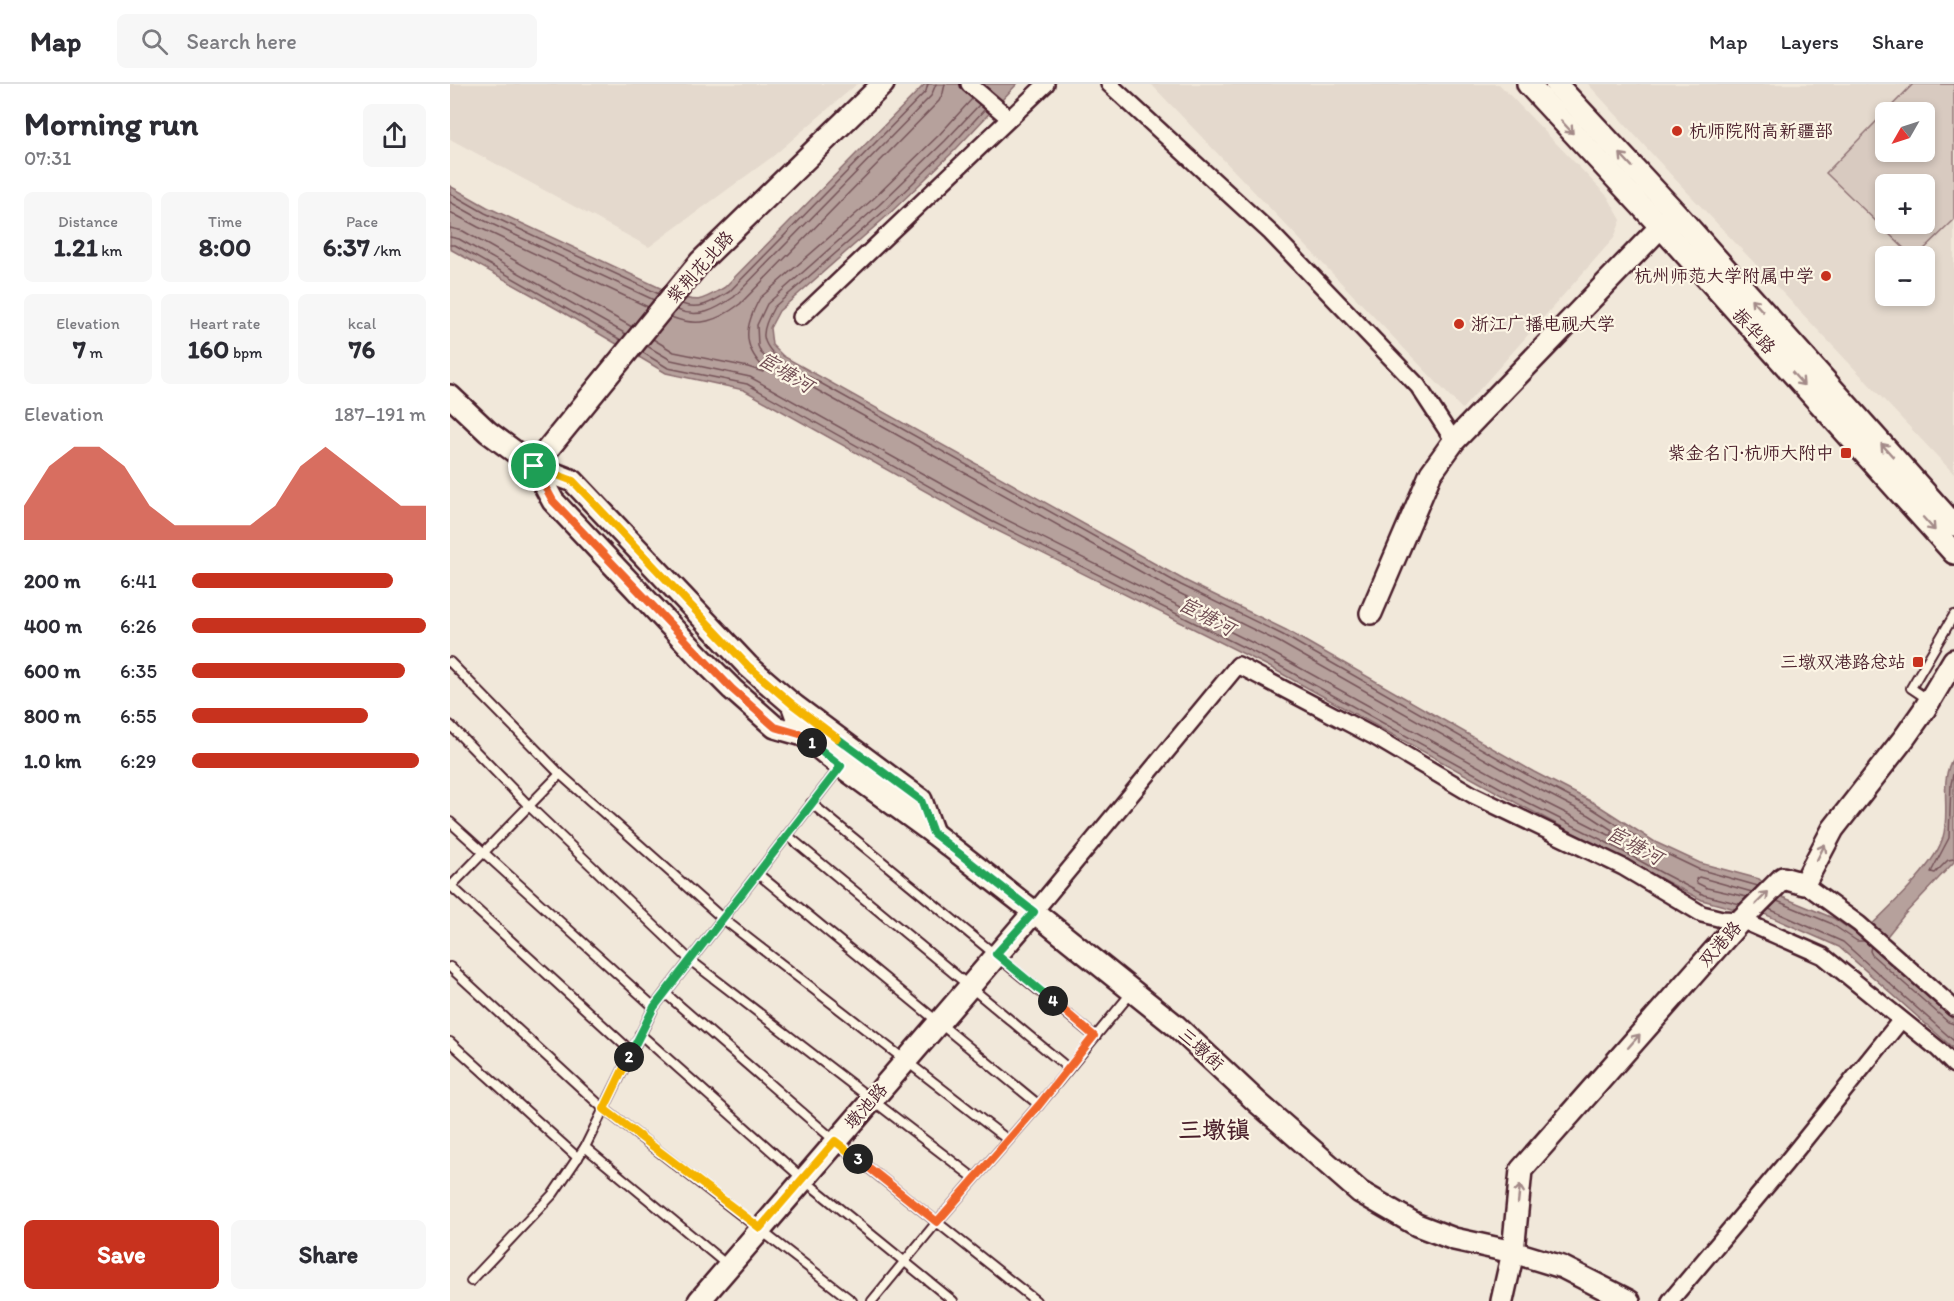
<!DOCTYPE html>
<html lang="en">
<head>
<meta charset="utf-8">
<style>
	:root { --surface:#fff; --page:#f7f7f7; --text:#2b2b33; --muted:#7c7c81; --line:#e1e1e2; --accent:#c8321e }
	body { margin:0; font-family:Itim,"LXGW WenKai TC",sans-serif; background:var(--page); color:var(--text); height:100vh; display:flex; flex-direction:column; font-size:22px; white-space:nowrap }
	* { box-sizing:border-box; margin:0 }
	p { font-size:20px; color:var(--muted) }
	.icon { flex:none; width:33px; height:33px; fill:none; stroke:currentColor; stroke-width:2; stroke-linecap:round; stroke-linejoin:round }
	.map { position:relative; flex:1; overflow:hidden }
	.details { display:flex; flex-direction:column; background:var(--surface); width:450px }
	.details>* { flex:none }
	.needle { width:39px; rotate:231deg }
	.buttons { position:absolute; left:1425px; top:18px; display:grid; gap:12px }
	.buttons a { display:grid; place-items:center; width:60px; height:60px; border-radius:9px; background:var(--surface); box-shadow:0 3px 9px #0003; font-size:30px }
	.pin { position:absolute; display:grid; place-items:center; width:51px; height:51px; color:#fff; margin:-26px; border:3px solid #fff; border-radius:50%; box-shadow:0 2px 6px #0007 }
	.km { position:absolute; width:30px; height:30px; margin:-15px; border-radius:50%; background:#222; color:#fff; font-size:16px; line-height:30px; text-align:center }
	.round { display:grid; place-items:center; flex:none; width:63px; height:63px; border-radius:9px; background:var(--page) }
	.head { display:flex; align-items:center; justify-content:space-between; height:102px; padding:0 24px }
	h1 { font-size:33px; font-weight:800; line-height:45px }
	.metrics { display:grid; grid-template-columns:repeat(3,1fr); gap:9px; height:102px; padding:6px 24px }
	.metrics div { display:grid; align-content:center; border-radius:9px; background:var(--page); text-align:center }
	.metrics b { font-size:26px; font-weight:800 }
	.metrics small { font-size:16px; font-weight:400 }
	.metrics p { font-size:16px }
	.chart { height:168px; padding:12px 24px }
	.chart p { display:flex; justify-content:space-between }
	.chart svg { width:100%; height:108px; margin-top:6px; fill:var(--accent); opacity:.7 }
	.action { display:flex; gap:12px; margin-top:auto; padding:12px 24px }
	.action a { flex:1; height:69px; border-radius:9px; background:var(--accent); color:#fff; font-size:24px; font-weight:800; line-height:69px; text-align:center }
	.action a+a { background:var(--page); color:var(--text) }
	ul { padding:0 24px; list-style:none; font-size:20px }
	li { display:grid; grid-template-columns:96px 72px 1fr; align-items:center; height:45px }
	li i { height:15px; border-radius:8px; background:var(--accent) }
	header { display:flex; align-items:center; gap:36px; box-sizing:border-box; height:84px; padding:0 30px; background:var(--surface); border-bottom:2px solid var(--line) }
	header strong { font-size:28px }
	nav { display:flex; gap:33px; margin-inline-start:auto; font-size:21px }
	.search { width:420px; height:54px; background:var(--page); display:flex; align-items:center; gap:15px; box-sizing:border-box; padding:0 21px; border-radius:9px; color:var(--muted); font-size:22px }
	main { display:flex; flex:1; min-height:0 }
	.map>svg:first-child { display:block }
</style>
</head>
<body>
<header>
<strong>Map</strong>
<div class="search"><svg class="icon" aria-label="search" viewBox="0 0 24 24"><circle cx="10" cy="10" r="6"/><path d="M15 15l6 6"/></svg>Search here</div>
<nav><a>Map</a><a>Layers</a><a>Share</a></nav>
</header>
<main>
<section class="details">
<div class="head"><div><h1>Morning run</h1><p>07:31</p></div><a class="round"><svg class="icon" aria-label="share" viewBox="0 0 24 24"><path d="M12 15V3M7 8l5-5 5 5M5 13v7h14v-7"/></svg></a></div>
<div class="metrics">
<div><p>Distance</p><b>1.21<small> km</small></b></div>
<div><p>Time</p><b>8:00</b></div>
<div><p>Pace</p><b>6:37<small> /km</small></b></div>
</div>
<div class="metrics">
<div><p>Elevation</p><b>7<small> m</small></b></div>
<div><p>Heart rate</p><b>160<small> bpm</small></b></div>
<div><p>kcal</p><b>76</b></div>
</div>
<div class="chart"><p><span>Elevation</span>187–191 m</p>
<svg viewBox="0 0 160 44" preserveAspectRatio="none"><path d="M0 44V30L10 14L20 6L30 6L40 14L50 30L60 38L70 38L80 38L90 38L100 30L110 14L120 6L130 14L140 22L150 30L160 30V44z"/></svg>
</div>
<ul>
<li><b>200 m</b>6:41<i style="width:86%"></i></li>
<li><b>400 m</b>6:26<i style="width:100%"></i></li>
<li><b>600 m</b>6:35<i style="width:91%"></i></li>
<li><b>800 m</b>6:55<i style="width:75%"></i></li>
<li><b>1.0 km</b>6:29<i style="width:97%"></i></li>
</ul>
<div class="action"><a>Save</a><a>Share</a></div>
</section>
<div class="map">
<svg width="1504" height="1217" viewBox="0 0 1504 1217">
	<rect width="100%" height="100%" fill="#f1e8da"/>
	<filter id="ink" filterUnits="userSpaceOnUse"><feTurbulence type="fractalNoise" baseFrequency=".0167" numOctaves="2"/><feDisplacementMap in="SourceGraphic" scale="12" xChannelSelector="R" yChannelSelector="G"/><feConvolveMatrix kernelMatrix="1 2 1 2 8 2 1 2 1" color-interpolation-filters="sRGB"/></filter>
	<g filter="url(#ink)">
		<g fill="#e4d9cd" fill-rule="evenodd">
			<polygon points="0,0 407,0 322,73 199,163 0,55"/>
			<polygon points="701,0 1049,0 1158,113 1171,136 1164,154 1012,325"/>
			<path d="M1138 0H1504V390L1224 94ZM1436 28H1474V68H1436ZM1436 100H1474V140H1436ZM1436 172H1474V212H1436Z"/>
		</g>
		<path fill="#d8cac0" stroke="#917476" stroke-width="1.5" fill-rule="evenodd" d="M1463 0H1504V136L1467 172H1462L1376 89ZM1436 28H1474V68H1436ZM1436 100H1474V140H1436Z"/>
		<path fill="#b6a19c" stroke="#8b6d6f" stroke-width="1.5" d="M475 0H567L505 66 438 131 329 227 320 244 322 261 333 272 734 496 836 546 1084 688 1146 720 1205 758 1250 779 1309 795 1325 810 1383 834 1410 852C1432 830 1486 782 1493 753 1501 726 1488 697 1504 672V778L1454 831 1426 866 1504 936V965L1389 863 1310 828 1289 826 1252 816 1074 723 816 581 536 441 294 306 216 289 109 226 0 165V102L37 123 223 210C249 220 251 217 275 203Z"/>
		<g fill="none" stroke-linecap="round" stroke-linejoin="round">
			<g stroke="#755358" stroke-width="1.5">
				<path d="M535 25 501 62 434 127 324 223C310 248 309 258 331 277L731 501 833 551 1081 693 1143 725 1202 763 1248 785 1308 802"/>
				<polyline points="0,109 35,129 209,210"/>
				<polyline points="0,118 31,135 204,216"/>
				<polyline points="0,128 28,143 198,223"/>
				<polyline points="0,144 13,147 182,243"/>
				<polyline points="0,153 9,155 176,250"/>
				<polyline points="0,161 5,161 171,256"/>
				<path d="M232 220C249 227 264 217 279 208L476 7 478 0"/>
				<path d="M227 226C249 235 265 226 284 213L481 12 486 0"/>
				<path d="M221 233C249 244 267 237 290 220L489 17 493 9 495 0"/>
				<path d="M203 255 224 268 298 283 313 288 314 284C291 261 295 241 310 214L423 115 489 51 522 15"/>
				<polyline points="197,262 221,276 300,293 543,429 823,569 1080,711 1159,751 1162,751 1162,746 1139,731 1077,699 829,558 727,508 326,283 311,269 308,262 307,241 317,220 429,121 495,57 529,21"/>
				<polyline points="192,268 218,284 297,300 539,436 819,576 1076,718 1152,756 1212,789 1254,811 1290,820"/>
				<polyline points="1504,686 1501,700 1499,754 1481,788 1485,789 1498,776 1504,775"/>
				<polyline points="1297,813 1257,804 1247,799 1246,795 1249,793 1302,808"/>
				<polyline points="1327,817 1380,839 1407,857 1414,857"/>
				<polyline points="1319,825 1393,858 1504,957"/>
				<polyline points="1421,862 1420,867 1422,871 1498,938 1504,940"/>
			</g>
			<defs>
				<g id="lane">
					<polyline points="0,578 110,690 272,834 558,1056"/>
					<polyline points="1479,616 1461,604 1504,531"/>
					<polyline points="0,641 79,722 240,876 524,1094"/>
					<polyline points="361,719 644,952"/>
					<polyline points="0,738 204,923"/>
					<polyline points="337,751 618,984"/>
					<polyline points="307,789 589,1021"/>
					<polyline points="1,802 182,968"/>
					<polyline points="0,803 110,690"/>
					<polyline points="0,883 154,1025 402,1217"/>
					<polyline points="215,909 385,1057 586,1217"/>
					<polyline points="190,950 353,1095 503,1217"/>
					<polyline points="0,958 128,1074"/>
					<polyline points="135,1063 277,1181"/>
					<polyline points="21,1197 103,1110 135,1063 204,923 391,682"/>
					<polyline points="422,1217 487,1138 589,1021 682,908"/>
				</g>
				<g id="street">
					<polyline points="519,0 559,34"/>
					<polyline points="659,0 821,149 968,302 1004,357"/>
					<polyline points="351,233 596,0"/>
					<polyline points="1354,800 1409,840 1504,924"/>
					<polyline points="584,828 788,581 925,653 1023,711 1173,783 1252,830 1272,835 1291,836 1373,872 1488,965 1504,981"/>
					<polyline points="1220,1217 1335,1080 1451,936"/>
				</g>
				<g id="secondary">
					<polyline points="1078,0 1211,143 1504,469"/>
					<polyline points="1106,0 1225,128 1504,441"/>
					<polyline points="0,312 38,348 84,382 123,397 298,582 342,620 353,651"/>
					<polyline points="84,382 103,417 248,571 282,605 325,643 353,651 391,682 483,749 584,828 726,942 807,1018 910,1108 967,1141 1004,1155 1063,1168 1112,1183 1179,1217"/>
					<polyline points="84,382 251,177 433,0"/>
					<polyline points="921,529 981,389 1004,357 1220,133"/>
					<polyline points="342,620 471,716 483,749"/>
					<polyline points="249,1217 584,828"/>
					<polyline points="1052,1217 1063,1168 1071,1086 1292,835 1333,794 1354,800 1383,745 1455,653 1474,626 1504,576"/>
				</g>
			</defs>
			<use href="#lane" stroke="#4a1f2b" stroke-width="12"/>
			<use href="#street" stroke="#4a1f2b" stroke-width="20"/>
			<use href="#secondary" stroke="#4a1f2b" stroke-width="26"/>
			<use href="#lane" stroke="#fcf5e5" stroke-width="8"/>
			<use href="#street" stroke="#fcf5e5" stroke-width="15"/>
			<use href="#secondary" stroke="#fcf5e5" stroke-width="21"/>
		</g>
		<defs><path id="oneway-shaft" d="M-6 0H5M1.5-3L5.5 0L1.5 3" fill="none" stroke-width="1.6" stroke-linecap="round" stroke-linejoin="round" transform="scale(1.5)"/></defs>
		<g stroke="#a38a88">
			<use href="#oneway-shaft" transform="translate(1117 43) rotate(47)"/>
			<use href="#oneway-shaft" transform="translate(1176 76) rotate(-133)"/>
			<use href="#oneway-shaft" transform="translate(1307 221) rotate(-132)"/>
			<use href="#oneway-shaft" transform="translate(1348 295) rotate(48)"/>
			<use href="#oneway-shaft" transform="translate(1437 366) rotate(-132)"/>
			<use href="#oneway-shaft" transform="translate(1479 440) rotate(48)"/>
			<use href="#oneway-shaft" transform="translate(1371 768) rotate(-63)"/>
			<use href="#oneway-shaft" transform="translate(1312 814) rotate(-45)"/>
			<use href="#oneway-shaft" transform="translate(1184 957) rotate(-49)"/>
			<use href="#oneway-shaft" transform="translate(1069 1110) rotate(-84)"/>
		</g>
	</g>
	<g fill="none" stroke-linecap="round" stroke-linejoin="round" filter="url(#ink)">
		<defs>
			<polyline id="split-1" points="84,382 103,417 282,605 325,643 353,651 362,659"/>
			<polyline id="split-2" points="179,973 204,923 391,682 362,659"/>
			<polyline id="split-3" points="179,973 154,1025 310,1144 385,1057 408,1075"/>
			<polyline id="split-4" points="408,1075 487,1138 589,1021 644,952 603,917"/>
			<polyline id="split-5" points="387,654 471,716 483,749 584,828 546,870 603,917"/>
			<polyline id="split-6" points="84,382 123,397 298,582 342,620 387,654"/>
		</defs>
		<use href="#split-1" stroke="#fff" stroke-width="12"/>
		<use href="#split-2" stroke="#fff" stroke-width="12"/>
		<use href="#split-3" stroke="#fff" stroke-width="12"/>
		<use href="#split-4" stroke="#fff" stroke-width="12"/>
		<use href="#split-5" stroke="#fff" stroke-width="12"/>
		<use href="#split-6" stroke="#fff" stroke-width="12"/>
		<use href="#split-1" stroke="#f0652b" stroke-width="8"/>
		<use href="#split-2" stroke="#22a559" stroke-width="8"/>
		<use href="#split-3" stroke="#f5b400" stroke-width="8"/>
		<use href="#split-4" stroke="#f0652b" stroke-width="8"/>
		<use href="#split-5" stroke="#22a559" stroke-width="8"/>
		<use href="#split-6" stroke="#f5b400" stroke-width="8"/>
	</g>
	<g fill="#c8321e" stroke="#fcf5e5" stroke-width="2">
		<circle cx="1227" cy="47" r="6"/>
		<circle cx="1376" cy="192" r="6"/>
		<circle cx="1009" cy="240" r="6"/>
		<rect x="1390" y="363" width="12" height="12" rx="3"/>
		<rect x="1462" y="572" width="12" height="12" rx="3"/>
	</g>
	<g text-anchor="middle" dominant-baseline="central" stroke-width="4.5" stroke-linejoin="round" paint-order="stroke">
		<g font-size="18" fill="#4a1f2b" stroke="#fcf5e5" text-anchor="end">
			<text x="1239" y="47" text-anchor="start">杭师院附高新疆部</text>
			<text x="1364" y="192">杭州师范大学附属中学</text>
			<text x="1021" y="240" text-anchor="start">浙江广播电视大学</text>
			<text x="1384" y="369">紫金名门·杭师大附中</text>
			<text x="1456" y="578">三墩双港路总站</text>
		</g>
		<g font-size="18" fill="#4a1f2b" stroke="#fcf5e5">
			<text transform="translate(250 183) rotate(-48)">紫荆花北路</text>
			<text transform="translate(1304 247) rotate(48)">振华路</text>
			<text transform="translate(1270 860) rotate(-49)">双港路</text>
			<text transform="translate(751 965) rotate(42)">三墩街</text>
			<text transform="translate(416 1022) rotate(-49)">墩池路</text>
		</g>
		<g font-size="20" font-style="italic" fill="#704c53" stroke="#fcf5e5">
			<text transform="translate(336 288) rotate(31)">宦塘河</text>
			<text transform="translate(757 532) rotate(28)">宦塘河</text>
			<text transform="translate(1185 761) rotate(28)">宦塘河</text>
		</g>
		<g font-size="24" font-weight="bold" fill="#4a1f2b" stroke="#fcf5e5">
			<text x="764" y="1045">三墩镇</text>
		</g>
	</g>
</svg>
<div class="buttons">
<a><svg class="needle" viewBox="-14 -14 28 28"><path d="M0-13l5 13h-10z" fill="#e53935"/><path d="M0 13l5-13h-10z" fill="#7c7c81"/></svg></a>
<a>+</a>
<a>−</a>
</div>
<div class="pin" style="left:84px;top:382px;background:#1e9e55"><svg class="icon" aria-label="arrive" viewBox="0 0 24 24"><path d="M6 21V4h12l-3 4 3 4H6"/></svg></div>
<b class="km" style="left:362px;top:659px">1</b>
<b class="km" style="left:179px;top:973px">2</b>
<b class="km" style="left:408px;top:1075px">3</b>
<b class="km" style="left:603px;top:917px">4</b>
</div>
</main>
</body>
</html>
